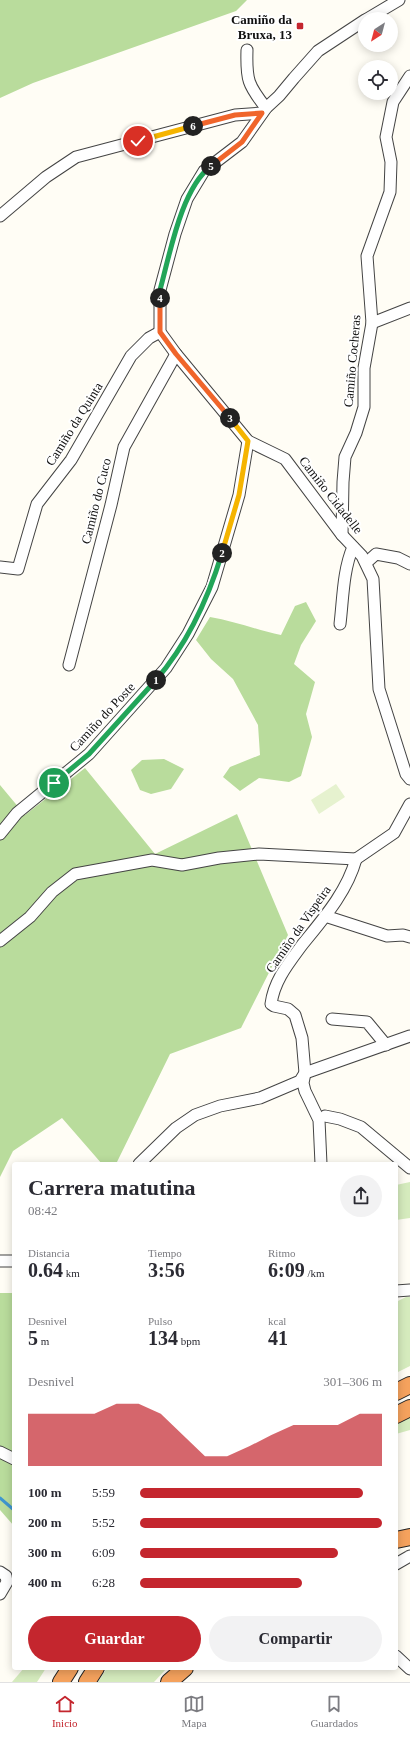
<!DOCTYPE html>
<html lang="es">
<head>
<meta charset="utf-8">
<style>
	:root { --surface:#fff; --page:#f2f2f3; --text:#2b2b33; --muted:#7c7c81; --line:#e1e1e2; --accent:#c4262e }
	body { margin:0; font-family:Georgia,serif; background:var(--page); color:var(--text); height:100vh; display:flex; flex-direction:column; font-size:15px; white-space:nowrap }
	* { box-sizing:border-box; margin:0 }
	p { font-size:13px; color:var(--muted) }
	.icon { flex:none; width:22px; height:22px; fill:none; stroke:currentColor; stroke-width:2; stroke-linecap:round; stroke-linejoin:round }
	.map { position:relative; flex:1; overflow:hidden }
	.sheet { position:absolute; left:12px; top:1162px; width:386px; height:508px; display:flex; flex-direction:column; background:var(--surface); border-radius:4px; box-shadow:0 2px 10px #0003 }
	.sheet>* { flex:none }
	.needle { width:26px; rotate:216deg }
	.buttons { position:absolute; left:358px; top:12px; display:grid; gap:8px }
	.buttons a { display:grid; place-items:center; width:40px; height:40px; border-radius:50%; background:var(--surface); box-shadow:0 2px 10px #0003; font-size:20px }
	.pin { position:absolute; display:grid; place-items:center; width:34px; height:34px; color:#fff; margin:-17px; border:2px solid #fff; border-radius:50%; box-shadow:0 1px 4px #0007 }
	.km { position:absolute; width:20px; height:20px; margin:-10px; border-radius:50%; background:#222; color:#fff; font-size:11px; line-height:20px; text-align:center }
	.round { display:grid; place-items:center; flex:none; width:42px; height:42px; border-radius:21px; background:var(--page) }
	.overview { display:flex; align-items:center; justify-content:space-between; height:68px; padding:0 16px }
	h1 { font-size:22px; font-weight:700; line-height:30px }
	.figures { display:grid; grid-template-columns:repeat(3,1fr); gap:6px; height:68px; padding:4px 16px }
	.figures div { display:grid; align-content:center }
	.figures b { font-size:20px; font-weight:700 }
	.figures small { font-size:11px; font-weight:400 }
	.figures p { font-size:11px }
	.chart { height:112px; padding:8px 16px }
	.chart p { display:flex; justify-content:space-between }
	.chart svg { width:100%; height:72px; margin-top:4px; fill:var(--accent); opacity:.7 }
	.button { display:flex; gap:8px; margin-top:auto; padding:8px 16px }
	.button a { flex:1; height:46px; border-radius:24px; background:var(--accent); color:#fff; font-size:16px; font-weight:700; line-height:46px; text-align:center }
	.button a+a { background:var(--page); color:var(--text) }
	ul { padding:0 16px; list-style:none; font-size:13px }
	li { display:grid; grid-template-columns:64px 48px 1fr; align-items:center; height:30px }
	li i { height:10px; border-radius:5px; background:var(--accent) }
	.tab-bar { display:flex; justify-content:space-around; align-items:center; height:56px; border-top:1px solid var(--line); background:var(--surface); font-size:11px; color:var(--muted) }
	.tab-bar a { display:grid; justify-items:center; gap:2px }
	.tab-bar .on { color:var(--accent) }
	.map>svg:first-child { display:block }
</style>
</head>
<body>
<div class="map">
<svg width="410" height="1682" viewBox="0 0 410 1682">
	<rect width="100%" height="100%" fill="#fffdf5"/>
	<g fill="#d5ebbd">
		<polygon points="410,1182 410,1218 396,1220 396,1185"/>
		<polygon points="406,1297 410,1297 410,1366 396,1373 396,1302"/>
		<polygon points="410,1416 410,1430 396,1434 396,1424"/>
		<polygon points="24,1668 46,1668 37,1682 12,1682"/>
		<polygon points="107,1668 167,1668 154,1682 98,1682"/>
	</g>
	<g fill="#b9dc9c">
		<polygon points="0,0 247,0 236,11 33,83 0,98"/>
		<path d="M306 602 316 621 301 645 294 664 315 682 306 714 312 737 301 776 289 782 259 778 240 791 223 777 230 767 260 755 258 725 233 679 211 659 196 640 210 617C234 621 257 630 281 635L295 606Z"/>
		<polygon points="164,759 184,769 171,789 151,794 140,790 131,770 142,760"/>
		<polygon points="85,768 155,854 237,814 288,935 241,1028 170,1054 116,1164 102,1164 62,1118 13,1151 0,1177 0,785 25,815"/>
		<polygon points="0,1293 14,1293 14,1526 0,1510"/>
	</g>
	<polygon fill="#e6f2cf" points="336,784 345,797 319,814 311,800"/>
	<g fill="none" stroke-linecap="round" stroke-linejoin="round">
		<polyline stroke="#3f96cf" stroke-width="3" points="0,1498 14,1510"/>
		<defs>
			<g id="minor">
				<polyline points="367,19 399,0"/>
				<polyline points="365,20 318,51 294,78 279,96 266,108 242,142 204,171 187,199 175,234 160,290 160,332 176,354 248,441 285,459 342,535 362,556 373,579 379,689 406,774 410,779"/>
				<path d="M247 50C246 80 248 85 266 108"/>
				<polyline points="0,216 46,177 76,157 235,115 262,113"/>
				<polyline points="372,323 410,308"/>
				<polyline points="342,535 343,482 345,457 356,433 364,407 364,368 372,323 367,256 390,192 391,162 386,137 393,102 410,76"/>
				<polyline points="366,563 376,554 398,558 410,564"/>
				<polyline points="0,567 18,569 37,504 71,460 131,356 149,338 160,332"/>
				<path d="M340 624C343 599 343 570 353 547"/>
				<polyline points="69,665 111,505 124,447 176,354"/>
				<polyline points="0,834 17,813 89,754 166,668 188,634 212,587 239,495 248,441"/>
				<polyline points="356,859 394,833 410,804"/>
				<polyline points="325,916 387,936 403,935 410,937"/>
				<polyline points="0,941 30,917 52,892 75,874 152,860 182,865 219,858 259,854 356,859"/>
				<polyline points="332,1019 367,1022 386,1045"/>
				<polyline points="325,1116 340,1119 361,1127 410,1168"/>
				<polyline points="139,1164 176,1128 195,1115 220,1106 260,1098 300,1081 305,1073 410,1036"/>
				<path d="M321 1164 319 1120 305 1091 303 1083 305 1073 302 1038 295 1015 288 1009 274 1006 271 1004C274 981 288 964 302 945 323 919 347 892 356 859"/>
				<polyline points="0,1261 14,1261"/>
				<polyline points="396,1291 410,1290"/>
				<polyline points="0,1452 14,1459"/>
				<polyline points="396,1564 410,1556"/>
				<polyline points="0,1572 6,1576 7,1582 0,1594"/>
				<polyline points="396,1656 410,1669"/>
			</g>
			<g id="highway">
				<polyline points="396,1392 410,1385"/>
				<polyline points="396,1415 410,1408"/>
				<polyline points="396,1540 410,1537"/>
				<polyline points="61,1682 70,1668"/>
				<polyline points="87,1682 96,1668"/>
				<polyline points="169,1682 185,1668"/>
			</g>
		</defs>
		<use href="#minor" stroke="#444" stroke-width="13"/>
		<use href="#highway" stroke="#222" stroke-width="18"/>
		<use href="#minor" stroke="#fff" stroke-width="11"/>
		<use href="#highway" stroke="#f5a25d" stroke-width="16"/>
	</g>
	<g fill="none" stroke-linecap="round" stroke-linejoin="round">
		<defs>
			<polyline id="split-1" points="54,783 89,754 156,680"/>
			<path id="split-2" d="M156 680C188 643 208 599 222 553"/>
			<polyline id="split-3" points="222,553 239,495 248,441 230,418"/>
			<polyline id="split-4" points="160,298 160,332 176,354 230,418"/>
			<path id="split-5" d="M160 298V290C170 254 181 189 211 166"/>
			<polyline id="split-6" points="193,126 235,115 262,113 242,142 211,166"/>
			<polyline id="split-7" points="138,141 193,126"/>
		</defs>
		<use href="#split-1" stroke="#fff" stroke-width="8"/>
		<use href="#split-2" stroke="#fff" stroke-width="8"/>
		<use href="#split-3" stroke="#fff" stroke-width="8"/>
		<use href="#split-4" stroke="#fff" stroke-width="8"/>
		<use href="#split-5" stroke="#fff" stroke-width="8"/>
		<use href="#split-6" stroke="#fff" stroke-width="8"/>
		<use href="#split-7" stroke="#fff" stroke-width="8"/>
		<use href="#split-1" stroke="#22a559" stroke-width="5"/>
		<use href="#split-2" stroke="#22a559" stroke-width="5"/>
		<use href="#split-3" stroke="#f5b400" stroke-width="5"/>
		<use href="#split-4" stroke="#f0652b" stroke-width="5"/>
		<use href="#split-5" stroke="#22a559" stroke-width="5"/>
		<use href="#split-6" stroke="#f0652b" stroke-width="5"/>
		<use href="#split-7" stroke="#f5b400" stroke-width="5"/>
	</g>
	<rect fill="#c4262e" stroke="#fff" stroke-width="1.5" x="296" y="22" width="8" height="8" rx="2"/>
	<g text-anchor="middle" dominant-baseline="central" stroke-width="4" stroke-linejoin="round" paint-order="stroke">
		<g font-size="13" font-weight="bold" fill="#111" stroke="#fff" text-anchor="end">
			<text x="292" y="19">Camiño da<tspan x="292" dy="15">Bruxa, 13</tspan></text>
		</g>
		<g font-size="13" fill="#111" stroke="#fff">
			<text transform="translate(352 361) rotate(-85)">Camiño Cocheras</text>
			<text transform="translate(74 424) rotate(-58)">Camiño da Quinta</text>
			<text transform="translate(331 495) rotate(52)">Camiño Cidadelle</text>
			<text transform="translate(96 501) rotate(-76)">Camiño do Cuco</text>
			<text transform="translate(102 717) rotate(-47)">Camiño do Poste</text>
			<text transform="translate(298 929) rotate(-55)">Camiño da Vispeira</text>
		</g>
	</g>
</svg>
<div class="buttons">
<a><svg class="needle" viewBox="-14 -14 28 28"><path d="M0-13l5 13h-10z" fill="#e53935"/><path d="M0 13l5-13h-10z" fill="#7c7c81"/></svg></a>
<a><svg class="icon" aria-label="locate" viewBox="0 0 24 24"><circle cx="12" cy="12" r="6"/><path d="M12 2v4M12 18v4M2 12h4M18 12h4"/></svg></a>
</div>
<div class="pin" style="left:54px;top:783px;background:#1e9e55"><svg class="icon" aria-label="arrive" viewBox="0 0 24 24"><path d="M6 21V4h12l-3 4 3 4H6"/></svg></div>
<div class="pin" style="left:138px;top:141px;background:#d93025"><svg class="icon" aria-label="check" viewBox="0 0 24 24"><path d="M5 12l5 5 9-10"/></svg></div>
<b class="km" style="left:156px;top:680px">1</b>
<b class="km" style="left:222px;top:553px">2</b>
<b class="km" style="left:230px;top:418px">3</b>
<b class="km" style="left:160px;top:298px">4</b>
<b class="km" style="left:211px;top:166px">5</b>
<b class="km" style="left:193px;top:126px">6</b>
<section class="sheet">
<div class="overview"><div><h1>Carrera matutina</h1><p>08:42</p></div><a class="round"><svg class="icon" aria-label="share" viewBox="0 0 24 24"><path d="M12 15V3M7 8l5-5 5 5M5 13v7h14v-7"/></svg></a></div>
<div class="figures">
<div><p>Distancia</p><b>0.64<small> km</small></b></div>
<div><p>Tiempo</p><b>3:56</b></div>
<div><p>Ritmo</p><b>6:09<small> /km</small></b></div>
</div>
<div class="figures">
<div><p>Desnivel</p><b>5<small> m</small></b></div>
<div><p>Pulso</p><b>134<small> bpm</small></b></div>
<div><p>kcal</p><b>41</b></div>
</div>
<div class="chart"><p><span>Desnivel</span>301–306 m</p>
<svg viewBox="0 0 160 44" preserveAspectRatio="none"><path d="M0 44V12L10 12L20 12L30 12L40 6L50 6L60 12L70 25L80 38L90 38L100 32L110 25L120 19L130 19L140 19L150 12L160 12V44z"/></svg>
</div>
<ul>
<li><b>100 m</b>5:59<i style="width:92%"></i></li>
<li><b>200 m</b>5:52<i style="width:100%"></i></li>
<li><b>300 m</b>6:09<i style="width:82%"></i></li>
<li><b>400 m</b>6:28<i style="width:67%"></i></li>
</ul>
<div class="button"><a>Guardar</a><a>Compartir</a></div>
</section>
</div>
<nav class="tab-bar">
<a class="on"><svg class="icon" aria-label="home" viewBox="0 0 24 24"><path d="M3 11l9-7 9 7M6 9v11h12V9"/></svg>Inicio</a>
<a><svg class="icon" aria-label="map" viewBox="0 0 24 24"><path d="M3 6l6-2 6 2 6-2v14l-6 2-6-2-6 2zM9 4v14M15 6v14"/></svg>Mapa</a>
<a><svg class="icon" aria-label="saved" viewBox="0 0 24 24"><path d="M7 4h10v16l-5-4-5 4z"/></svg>Guardados</a>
</nav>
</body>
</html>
